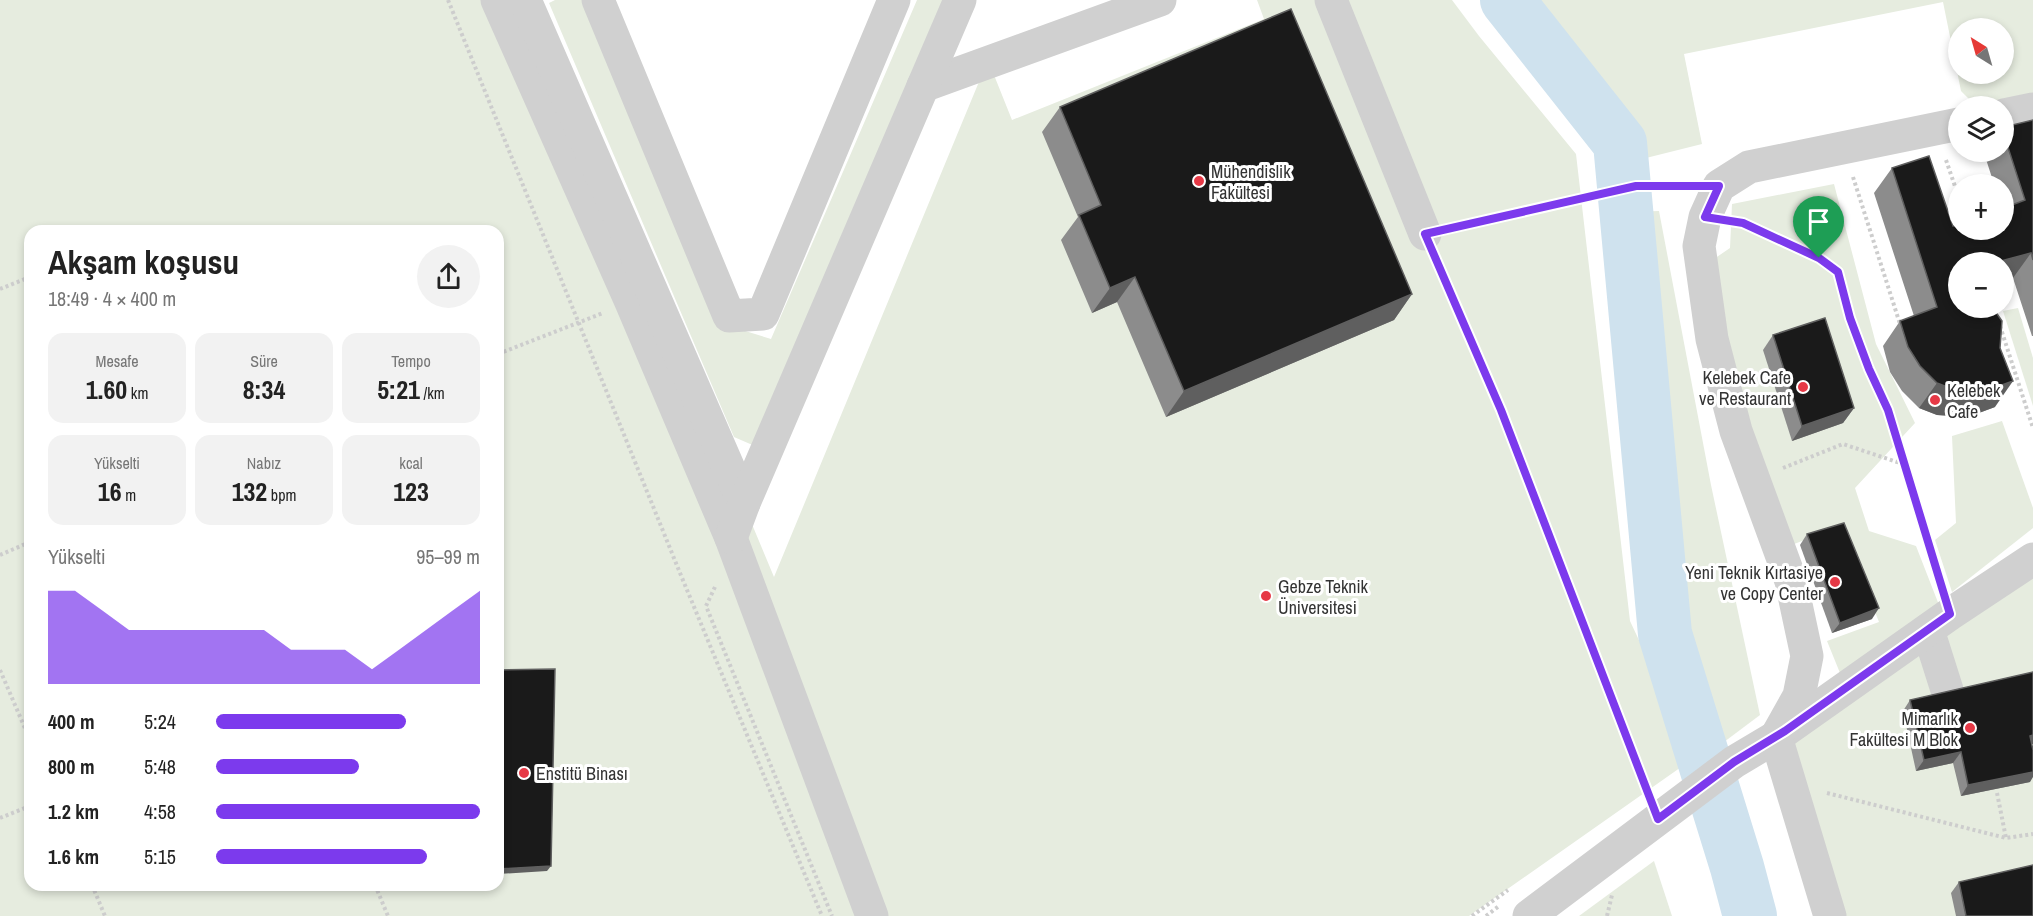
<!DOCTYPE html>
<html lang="tr">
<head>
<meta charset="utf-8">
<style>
	:root { --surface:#fff; --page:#f2f2f2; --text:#222; --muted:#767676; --accent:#7c3aed }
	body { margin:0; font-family:"Archivo Narrow",sans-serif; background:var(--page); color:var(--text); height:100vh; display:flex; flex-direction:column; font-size:22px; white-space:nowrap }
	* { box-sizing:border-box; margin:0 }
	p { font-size:20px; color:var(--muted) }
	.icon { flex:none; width:33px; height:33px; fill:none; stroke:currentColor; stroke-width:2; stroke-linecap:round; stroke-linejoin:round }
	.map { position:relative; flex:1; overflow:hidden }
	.sheet { position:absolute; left:24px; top:225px; width:480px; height:666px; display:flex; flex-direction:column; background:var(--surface); border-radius:18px; box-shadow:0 3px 9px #0003 }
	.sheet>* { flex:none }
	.needle { width:39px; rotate:323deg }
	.tools { position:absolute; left:1948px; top:18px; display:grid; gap:12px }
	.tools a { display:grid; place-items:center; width:66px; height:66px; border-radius:50%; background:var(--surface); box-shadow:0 3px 9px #0003; font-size:30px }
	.pin { position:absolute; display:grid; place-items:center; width:51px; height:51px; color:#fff; margin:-62px -26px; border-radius:50% 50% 50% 0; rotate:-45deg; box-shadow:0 0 6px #0007 }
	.pin .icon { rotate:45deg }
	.round { display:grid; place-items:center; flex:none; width:63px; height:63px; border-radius:32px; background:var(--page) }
	.overview { display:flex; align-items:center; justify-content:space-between; height:102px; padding:0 24px }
	h1 { font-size:33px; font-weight:700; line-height:45px }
	.figures { display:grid; grid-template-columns:repeat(3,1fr); gap:9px; height:102px; padding:6px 24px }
	.figures div { display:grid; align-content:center; border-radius:15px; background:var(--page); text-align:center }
	.figures b { font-size:26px; font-weight:700 }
	.figures small { font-size:16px; font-weight:400 }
	.figures p { font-size:16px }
	.chart { height:168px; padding:12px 24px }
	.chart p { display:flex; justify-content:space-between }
	.chart svg { width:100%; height:108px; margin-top:6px; fill:var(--accent); opacity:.7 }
	ul { padding:0 24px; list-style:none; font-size:20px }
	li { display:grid; grid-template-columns:96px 72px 1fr; align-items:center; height:45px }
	li i { height:15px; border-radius:8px; background:var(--accent) }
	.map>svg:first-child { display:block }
</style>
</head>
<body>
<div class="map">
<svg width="2033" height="916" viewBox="0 0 2033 916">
	<rect width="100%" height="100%" fill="#fff"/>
	<g fill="#e6ecdf" fill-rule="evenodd">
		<path d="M0 0H533L774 577 988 60 1012 120 1264 19 1257 0H1452L1479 36 1576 154 1630 621 1694 758 1469 916H0ZM30 231H498V885H30Z"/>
		<polygon points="555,0 582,0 716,322 771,339 917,0 954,0 764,450 734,437 549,3"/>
		<path d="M1507 0H2033V165L2004 106H1976L1961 91 1943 2 1684 54 1702 144 1622 164 1620 143ZM1959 28H2004V74H1959Z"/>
		<polygon points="1834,184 1876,344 1915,423 1855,488 1869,531 1916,546 1939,605 1840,673 1827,641 1879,622 1841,526 1789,546 1758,477 1711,261 1730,248 1732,204"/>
		<polygon points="1659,211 1711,485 1760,715 1712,751 1667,608 1638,349 1625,212"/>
		<polygon points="2018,308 2033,358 2033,406 2003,311"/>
		<polygon points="2002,421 2033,508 2033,528 1952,592 1935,540 1956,523 1952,436"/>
		<polygon points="2033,572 2033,916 1834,916 1788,747"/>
		<polygon points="1654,861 1672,916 1579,916"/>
	</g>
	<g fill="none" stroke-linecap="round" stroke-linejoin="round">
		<polyline stroke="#cfe2ee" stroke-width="54" points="1507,0 1620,143 1665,634 1737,867 1750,916"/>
		<g stroke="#cdcdcd" stroke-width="4" stroke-dasharray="3 3" stroke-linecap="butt">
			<polyline points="448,0 680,573 822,916"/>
			<polyline points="1946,160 1959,198"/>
			<polyline points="1853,177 1900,324"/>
			<polyline points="1738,222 1819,258 1838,272 1850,318 1869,369 1888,410 1940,582"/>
			<polyline points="1454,227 1636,186 1685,186"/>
			<polyline points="1437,263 1501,410 1646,788"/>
			<polyline points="0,289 30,277"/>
			<polyline points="2000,326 2033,428"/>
			<polyline points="498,354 603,313"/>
			<polyline points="1783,468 1843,444 1903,464"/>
			<polyline points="0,555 30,542"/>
			<polyline points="715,587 706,606 832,916"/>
			<polyline points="0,670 30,740"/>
			<polyline points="1827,793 2006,838 2033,834"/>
			<polyline points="1997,793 2006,838"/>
			<polyline points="0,818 30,806"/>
			<polyline points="92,885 105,916"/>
			<polyline points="375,885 388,916"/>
			<polyline points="1472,916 1508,890"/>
			<polyline points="1486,916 1499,906"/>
			<polyline points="1607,916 1612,895"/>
		</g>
		<g stroke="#d0d0d0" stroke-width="33">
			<polyline points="497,0 631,302 731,538 872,916"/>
			<polyline points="525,0 744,503"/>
			<polyline points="598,0 729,316 763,314 894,0"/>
			<polyline points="1331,0 1425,234"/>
			<polyline points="923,86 1160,0"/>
			<polyline points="2004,115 2033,109"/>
			<polyline points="731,538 744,503 960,0"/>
			<polyline points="1928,630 1947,690"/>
			<polyline points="1529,916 1734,762 1776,737 1950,614 2033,559"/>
			<polyline points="1830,916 1776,737 1799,696 1807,656 1791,581 1736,431 1712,339 1699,246 1705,217 1719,186 1749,167 1959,124"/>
		</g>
	</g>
	<g fill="#8c8c8c">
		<polygon points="1060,107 1412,294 1394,320 1166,417 1117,302 1092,313 1061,240 1078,217 1042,132"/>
		<polygon points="2033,120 2033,336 2032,336 2013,278 1959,262 1995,407 1968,417 1937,415 1919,408 1902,391 1890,372 1883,346 1900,321 1914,316 1874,193 1892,168 1953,226 2004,230 2004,184 1994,184 1984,153 1985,152 2004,152 2004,127"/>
		<polygon points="1773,335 1854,408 1843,423 1792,441 1763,350"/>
		<polygon points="1807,534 1872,619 1832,633 1800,545"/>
		<polygon points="1910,700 2032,744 2030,782 1961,796 1953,763 1916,771 1903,711"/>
		<polygon points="1959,882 2033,916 1956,916 1951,893"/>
	</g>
	<g fill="#5f5f5f">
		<polygon points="2031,253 2013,278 2004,281 2004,262 1997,262"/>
		<polygon points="1135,277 1117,302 1092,313 1110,288"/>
		<polygon points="1412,294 1394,320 1166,417 1184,391"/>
		<polygon points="2013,381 1995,407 1968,417 1937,415 1919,408 1937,383"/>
		<polygon points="1854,408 1843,423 1792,441 1802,426"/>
		<polygon points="1879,608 1872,619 1832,633 1840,623"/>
		<polygon points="2033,735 2033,744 2023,746 2030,736"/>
		<polygon points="1961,752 1953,763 1916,771 1924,760"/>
		<polygon points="2033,772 2033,777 2030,782 1961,796 1968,785"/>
		<polygon points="551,866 547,871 498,874 498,869"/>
	</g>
	<g fill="#1a1a1a" stroke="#5f5f5f" stroke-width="1.5">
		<polygon points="1291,9 1412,294 1184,391 1135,277 1110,288 1079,215 1101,205 1060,107"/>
		<polygon points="2033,120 2033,260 2031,253 1997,262 1959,262 1959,308 1993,308 2002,321 2000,348 2013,381 1985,391 1955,390 1937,383 1920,366 1908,347 1900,321 1937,307 1892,168 1929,156 1953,226 1959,224 1959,230 2004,230 2004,208 2025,200 2004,135 2004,127"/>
		<polygon points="1825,318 1854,408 1802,426 1773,335"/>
		<polygon points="1844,523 1879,608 1840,623 1807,534"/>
		<polygon points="555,669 551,866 498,869 498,670"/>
		<polygon points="2033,672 2033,735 2030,736 2033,750 2033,772 1968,785 1961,752 1924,760 1910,700"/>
		<polygon points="2033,865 2033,916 1966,916 1959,882"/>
	</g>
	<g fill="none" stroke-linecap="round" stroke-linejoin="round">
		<defs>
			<polygon id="route" points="1636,186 1719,186 1705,217 1743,223 1819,258 1838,272 1850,318 1869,369 1888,410 1950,614 1785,731 1734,762 1658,819 1501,410 1425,234"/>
		</defs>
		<use href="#route" stroke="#fff" stroke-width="12"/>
		<use href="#route" stroke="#7c3aed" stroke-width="8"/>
	</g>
	<g fill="#e63946" stroke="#fff" stroke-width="2">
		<circle cx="1199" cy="181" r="6"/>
		<circle cx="1803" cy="387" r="6"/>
		<circle cx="1935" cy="400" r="6"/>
		<circle cx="1835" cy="582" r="6"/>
		<circle cx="1266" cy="596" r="6"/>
		<circle cx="1970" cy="728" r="6"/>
		<circle cx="524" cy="773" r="6"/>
	</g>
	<g text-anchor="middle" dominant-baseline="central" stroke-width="6" stroke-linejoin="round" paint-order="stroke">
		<g font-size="18" fill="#333" stroke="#fff" text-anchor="start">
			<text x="1211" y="171">Mühendislik<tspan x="1211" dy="21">Fakültesi</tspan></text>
			<text x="1791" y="377" text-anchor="end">Kelebek Cafe<tspan x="1791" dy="21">ve Restaurant</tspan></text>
			<text x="1947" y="390">Kelebek<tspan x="1947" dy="21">Cafe</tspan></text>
			<text x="1823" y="572" text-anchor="end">Yeni Teknik Kırtasiye<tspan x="1823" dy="21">ve Copy Center</tspan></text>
			<text x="1278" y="586">Gebze Teknik<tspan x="1278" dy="21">Üniversitesi</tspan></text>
			<text x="1958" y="718" text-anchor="end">Mimarlık<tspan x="1958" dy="21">Fakültesi M Blok</tspan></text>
			<text x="536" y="773">Enstitü Binası</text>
		</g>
	</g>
</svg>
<div class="tools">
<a><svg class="needle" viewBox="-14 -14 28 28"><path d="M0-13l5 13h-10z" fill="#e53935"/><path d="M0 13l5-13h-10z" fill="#767676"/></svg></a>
<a><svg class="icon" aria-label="layers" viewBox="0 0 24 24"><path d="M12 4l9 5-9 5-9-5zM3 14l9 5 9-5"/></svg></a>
<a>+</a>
<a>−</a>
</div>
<div class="pin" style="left:1819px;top:258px;background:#1e9e55"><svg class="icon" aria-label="arrive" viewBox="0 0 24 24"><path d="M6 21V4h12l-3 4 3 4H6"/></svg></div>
<section class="sheet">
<div class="overview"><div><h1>Akşam koşusu</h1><p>18:49 · 4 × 400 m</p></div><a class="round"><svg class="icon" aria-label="share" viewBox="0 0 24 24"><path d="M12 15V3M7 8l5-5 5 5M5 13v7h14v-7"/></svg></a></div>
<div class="figures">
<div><p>Mesafe</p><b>1.60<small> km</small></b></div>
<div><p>Süre</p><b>8:34</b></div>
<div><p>Tempo</p><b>5:21<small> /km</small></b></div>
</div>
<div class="figures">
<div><p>Yükselti</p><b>16<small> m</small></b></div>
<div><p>Nabız</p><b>132<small> bpm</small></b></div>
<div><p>kcal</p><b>123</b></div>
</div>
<div class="chart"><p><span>Yükselti</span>95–99 m</p>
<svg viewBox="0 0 160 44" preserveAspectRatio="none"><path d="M0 44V6L10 6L20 14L30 22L40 22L50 22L60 22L70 22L80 22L90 30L100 30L110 30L120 38L130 30L140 22L150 14L160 6V44z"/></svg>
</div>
<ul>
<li><b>400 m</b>5:24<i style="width:72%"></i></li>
<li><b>800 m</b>5:48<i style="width:54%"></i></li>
<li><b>1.2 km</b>4:58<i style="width:100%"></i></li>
<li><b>1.6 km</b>5:15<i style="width:80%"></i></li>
</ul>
</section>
</div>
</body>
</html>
